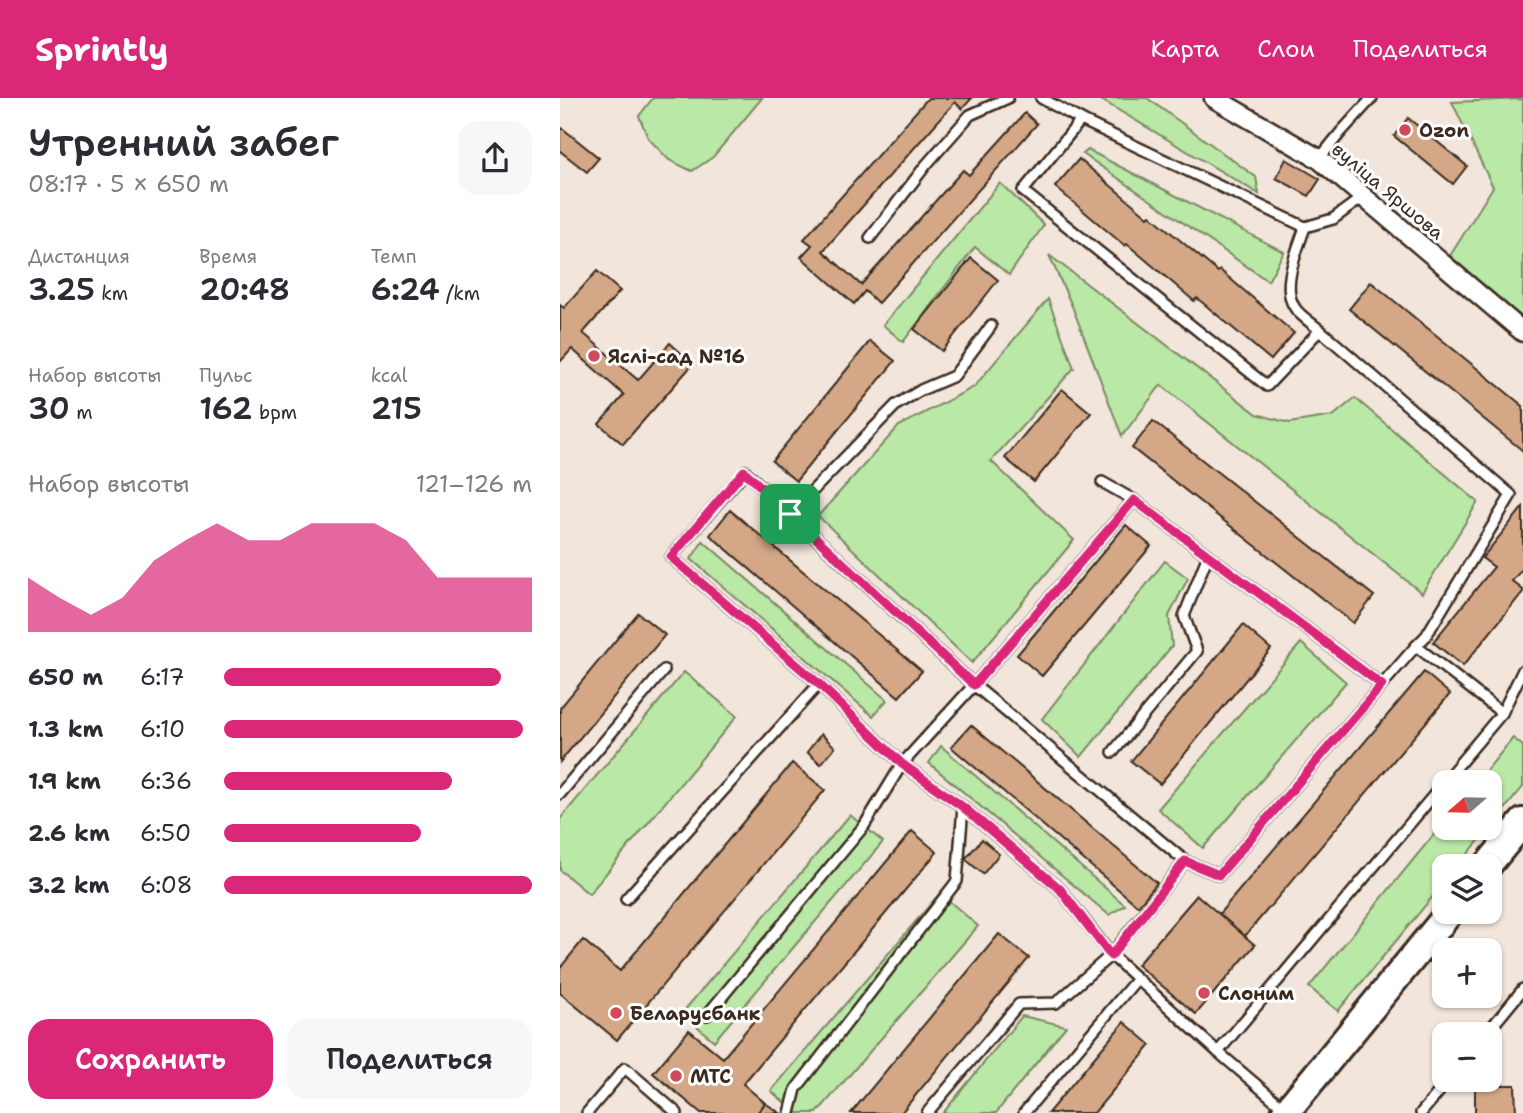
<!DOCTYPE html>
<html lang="ru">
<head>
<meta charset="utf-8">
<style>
	:root { --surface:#fff; --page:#f7f7f7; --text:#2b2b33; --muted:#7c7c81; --accent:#db2777 }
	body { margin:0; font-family:"Shantell Sans",sans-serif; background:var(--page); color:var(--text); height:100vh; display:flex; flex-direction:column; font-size:26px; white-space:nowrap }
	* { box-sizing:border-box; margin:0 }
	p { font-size:23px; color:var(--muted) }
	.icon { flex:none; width:38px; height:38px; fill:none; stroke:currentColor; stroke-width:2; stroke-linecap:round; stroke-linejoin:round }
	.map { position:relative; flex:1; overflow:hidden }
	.panel { display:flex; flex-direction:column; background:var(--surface); width:560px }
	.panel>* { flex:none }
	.needle { width:46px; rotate:250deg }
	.buttons { position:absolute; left:872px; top:672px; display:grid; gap:14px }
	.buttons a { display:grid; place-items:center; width:70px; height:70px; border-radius:14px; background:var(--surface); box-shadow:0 2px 5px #0004; font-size:35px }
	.pin { position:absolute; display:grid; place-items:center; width:60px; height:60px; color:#fff; margin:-30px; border-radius:14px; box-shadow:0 4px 10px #0006 }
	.round { display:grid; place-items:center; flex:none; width:74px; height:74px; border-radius:21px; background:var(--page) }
	.head { display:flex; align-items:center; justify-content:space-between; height:119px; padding:0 28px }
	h1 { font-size:38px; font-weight:600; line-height:52px }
	.stats { display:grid; grid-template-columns:repeat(3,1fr); gap:10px; height:119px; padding:7px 28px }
	.stats div { display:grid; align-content:center }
	.stats b { font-size:30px; font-weight:600 }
	.stats small { font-size:19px; font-weight:400 }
	.stats p { font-size:19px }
	.chart { height:196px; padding:14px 28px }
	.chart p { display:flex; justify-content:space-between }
	.chart svg { width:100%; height:126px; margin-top:7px; fill:var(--accent); opacity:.7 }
	.cta { display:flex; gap:14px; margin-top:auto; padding:14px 28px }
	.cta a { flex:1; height:80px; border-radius:21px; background:var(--accent); color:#fff; font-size:28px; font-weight:600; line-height:80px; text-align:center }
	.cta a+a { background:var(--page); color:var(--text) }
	ul { padding:0 28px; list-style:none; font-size:23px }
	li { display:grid; grid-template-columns:112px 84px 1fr; align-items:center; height:52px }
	li i { height:18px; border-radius:9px; background:var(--accent) }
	header { display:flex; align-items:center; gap:42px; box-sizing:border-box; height:98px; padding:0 35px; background:var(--accent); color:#fff }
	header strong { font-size:33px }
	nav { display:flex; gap:38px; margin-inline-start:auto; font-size:24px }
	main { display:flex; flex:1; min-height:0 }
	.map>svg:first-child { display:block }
</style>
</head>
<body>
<header>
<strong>Sprintly</strong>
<nav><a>Карта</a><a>Слои</a><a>Поделиться</a></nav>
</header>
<main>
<section class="panel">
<div class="head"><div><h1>Утренний забег</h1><p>08:17 · 5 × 650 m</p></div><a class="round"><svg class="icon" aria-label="share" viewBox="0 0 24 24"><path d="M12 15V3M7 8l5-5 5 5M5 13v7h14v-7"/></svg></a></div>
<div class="stats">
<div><p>Дистанция</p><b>3.25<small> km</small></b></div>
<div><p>Время</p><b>20:48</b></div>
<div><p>Темп</p><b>6:24<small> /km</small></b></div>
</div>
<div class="stats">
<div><p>Набор высоты</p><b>30<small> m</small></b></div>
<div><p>Пульс</p><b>162<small> bpm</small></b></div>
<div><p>kcal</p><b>215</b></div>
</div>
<div class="chart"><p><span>Набор высоты</span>121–126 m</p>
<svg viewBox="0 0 160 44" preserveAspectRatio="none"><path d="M0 44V25L10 32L20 38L30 32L40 19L50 12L60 6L70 12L80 12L90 6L100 6L110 6L120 12L130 25L140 25L150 25L160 25V44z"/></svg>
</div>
<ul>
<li><b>650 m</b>6:17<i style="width:90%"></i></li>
<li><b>1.3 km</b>6:10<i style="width:97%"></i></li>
<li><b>1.9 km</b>6:36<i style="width:74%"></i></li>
<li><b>2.6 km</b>6:50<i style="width:64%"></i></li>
<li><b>3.2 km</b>6:08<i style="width:100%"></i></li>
</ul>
<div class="cta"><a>Сохранить</a><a>Поделиться</a></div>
</section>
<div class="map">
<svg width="963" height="1015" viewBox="0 0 963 1015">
	<rect width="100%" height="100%" fill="#f2e5db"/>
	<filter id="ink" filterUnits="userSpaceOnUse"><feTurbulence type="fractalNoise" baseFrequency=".0143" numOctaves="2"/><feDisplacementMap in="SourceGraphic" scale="14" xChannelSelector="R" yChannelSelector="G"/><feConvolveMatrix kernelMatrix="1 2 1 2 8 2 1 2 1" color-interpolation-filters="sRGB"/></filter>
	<g filter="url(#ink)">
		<g fill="#b9e8a7" stroke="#7a8962" stroke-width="2">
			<polygon points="93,0 202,0 153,59 132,73 109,62 88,40 79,18"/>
			<polygon points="538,0 587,0 696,79 699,96"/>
			<polygon points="963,1 963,220 890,158 933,89 892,4"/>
			<polygon points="528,52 724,154 708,183 523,56"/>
			<polygon points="440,85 484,127 449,177 415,149 343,244 323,227"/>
			<polygon points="489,157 697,316 729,325 773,318 795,300 918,404 862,495 601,287 562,338 512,208"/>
			<polygon points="488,201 514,270 431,363 514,442 412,565 258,418 339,328 414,289"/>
			<polygon points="143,443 327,602 313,618 131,461"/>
			<polygon points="605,463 628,480 609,518 612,548 521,659 482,621"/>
			<polygon points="741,545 786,584 643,750 598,711"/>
			<polygon points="124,574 177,618 29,796 0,772 0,721"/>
			<polygon points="953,640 963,648 963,689 898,768 884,768 884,785 778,913 749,889 884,724 884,730 929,730 929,684 917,684"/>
			<polygon points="381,648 565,807 549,817 369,665"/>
			<polygon points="290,717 323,744 154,943 122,915"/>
			<polygon points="380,795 418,828 257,1015 237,1015 211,993"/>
			<polygon points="462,918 506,928 436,1015 383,1015"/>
		</g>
		<g fill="#d4a886" stroke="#3b2a1e" stroke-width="2">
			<polygon points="368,0 412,0 402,11 395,4 263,153 301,187 403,72 409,77 465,15 477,26 318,205 305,193 294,206 241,159 252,147 244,141"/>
			<polygon points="848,20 907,68 893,86 834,38"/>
			<polygon points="2,30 39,60 27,74 0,53 0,33"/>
			<polygon points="519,61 588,119 590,117 658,174 660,172 734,235 711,262 637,200 634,203 567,146 565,148 495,89"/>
			<polygon points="726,61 760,81 749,98 716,80"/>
			<polygon points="411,160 438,182 382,253 354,231"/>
			<polygon points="37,173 60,193 23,235 78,282 110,245 133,266 63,346 39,326 64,297 12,251 0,264 0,207 4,210"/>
			<polygon points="811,184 963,308 963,353 789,211"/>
			<polygon points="310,243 335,263 236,383 212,363"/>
			<polygon points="502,291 531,315 474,384 445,360"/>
			<polygon points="593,323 814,498 793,525 572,350"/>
			<polygon points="963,409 963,470 952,483 963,492 963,494 903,568 873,544 934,469 922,460"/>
			<polygon points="170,412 362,573 339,599 150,437"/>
			<polygon points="566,427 591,448 482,578 457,557"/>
			<polygon points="78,515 105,537 0,664 0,610"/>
			<polygon points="683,527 711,551 600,686 571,663"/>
			<polygon points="864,574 890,596 685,838 659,816"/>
			<polygon points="411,627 597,785 578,808 391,649"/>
			<polygon points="261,636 275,649 261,666 247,654"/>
			<polygon points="232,665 265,692 57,942 0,895 0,870 23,842 60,873"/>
			<polygon points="352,733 377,754 183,986 205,1005 197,1015 141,1015 93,975 129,932 163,960"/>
			<polygon points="422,741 439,756 423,776 405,761"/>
			<polygon points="637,797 695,847 636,916 577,867"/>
			<polygon points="439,836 469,860 341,1015 291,1015"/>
			<polygon points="564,924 591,947 534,1015 488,1015"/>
			<polygon points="915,987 955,987 956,1015 915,1015"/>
			<polygon points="205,1005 220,1015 198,1015"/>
		</g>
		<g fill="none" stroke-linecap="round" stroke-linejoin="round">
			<defs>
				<g id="lane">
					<polyline points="481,0 521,22"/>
					<polyline points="759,61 781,34 812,0"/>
					<path d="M745 129 521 22 463 93 707 288 760 232C753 226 739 217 735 210 720 189 738 151 745 129L773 121 803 99"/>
					<polyline points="310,140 366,67 410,17 448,0"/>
					<polyline points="431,228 394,278 361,292 336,307 230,416 185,373 111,459 259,586 342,666 403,709 500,791 551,857 658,954 725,1011"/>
					<polyline points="760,232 951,397 866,538 856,548"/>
					<polyline points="542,384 574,402"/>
					<polyline points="230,416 414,587 625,763"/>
					<polyline points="822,587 856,548 942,615"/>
					<polyline points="553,654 637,553 624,518 648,457"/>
					<polyline points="884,684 942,615 963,572"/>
					<polyline points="0,696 104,572"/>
					<polyline points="66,801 259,586"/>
					<polyline points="147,917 304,728 342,666 414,587 574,402 822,587 659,777 625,763 551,857 496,905 459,906 367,1015"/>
					<polyline points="926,936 963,891"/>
					<polyline points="658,954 884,685"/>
					<polyline points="27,1015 65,970 117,1015"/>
					<polyline points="230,1015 236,991 397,783 403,709"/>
					<polyline points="464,1015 576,882"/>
					<polyline points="861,1015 889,982"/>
				</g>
				<polyline id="street" points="654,0 759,61 963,234"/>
				<g id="secondary">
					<polyline points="927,768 963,724"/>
					<polyline points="725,1015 890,814"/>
				</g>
			</defs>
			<use href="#lane" stroke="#3b2a1e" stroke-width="14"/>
			<use href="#street" stroke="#3b2a1e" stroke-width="23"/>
			<use href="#secondary" stroke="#3b2a1e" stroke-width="32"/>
			<use href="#lane" stroke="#fff" stroke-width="9"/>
			<use href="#street" stroke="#fff" stroke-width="18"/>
			<use href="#secondary" stroke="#fff" stroke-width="26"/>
		</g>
	</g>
	<g fill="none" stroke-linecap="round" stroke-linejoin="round" filter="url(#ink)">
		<defs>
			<polygon id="route" points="184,373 414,587 574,402 822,587 659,777 625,763 551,858 500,791 403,709 342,666 259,586 111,459"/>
		</defs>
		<use href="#route" stroke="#fff" stroke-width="14"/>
		<use href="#route" stroke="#db2777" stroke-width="9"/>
	</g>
	<g fill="#d1495b" stroke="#fff" stroke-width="2.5">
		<circle cx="845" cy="32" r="7"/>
		<circle cx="34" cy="258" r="7"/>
		<circle cx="644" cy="895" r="7"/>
		<circle cx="56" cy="915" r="7"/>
		<circle cx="116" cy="978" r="7"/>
	</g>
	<g text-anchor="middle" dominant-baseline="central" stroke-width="6" stroke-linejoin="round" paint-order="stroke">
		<g font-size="19" font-weight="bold" fill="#3b2a1e" stroke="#fff" text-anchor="start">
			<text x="859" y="32">Ozon</text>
			<text x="48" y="258">Яслі-сад №16</text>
			<text x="658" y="895">Слоним</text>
			<text x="70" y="915">Беларусбанк</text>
			<text x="130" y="978">МТС</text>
		</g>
		<g font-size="19" fill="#3b2a1e" stroke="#fff">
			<text transform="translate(828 93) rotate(40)">вуліца Яршова</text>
		</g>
	</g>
</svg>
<div class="buttons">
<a><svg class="needle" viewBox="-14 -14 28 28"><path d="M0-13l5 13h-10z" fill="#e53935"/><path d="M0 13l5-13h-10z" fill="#7c7c81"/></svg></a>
<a><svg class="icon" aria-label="layers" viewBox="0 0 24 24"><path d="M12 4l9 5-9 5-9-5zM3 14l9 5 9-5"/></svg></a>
<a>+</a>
<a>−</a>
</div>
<div class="pin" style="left:230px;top:416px;background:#1e9e55"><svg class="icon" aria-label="arrive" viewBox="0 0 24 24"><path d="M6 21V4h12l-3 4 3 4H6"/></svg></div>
</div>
</main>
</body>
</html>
